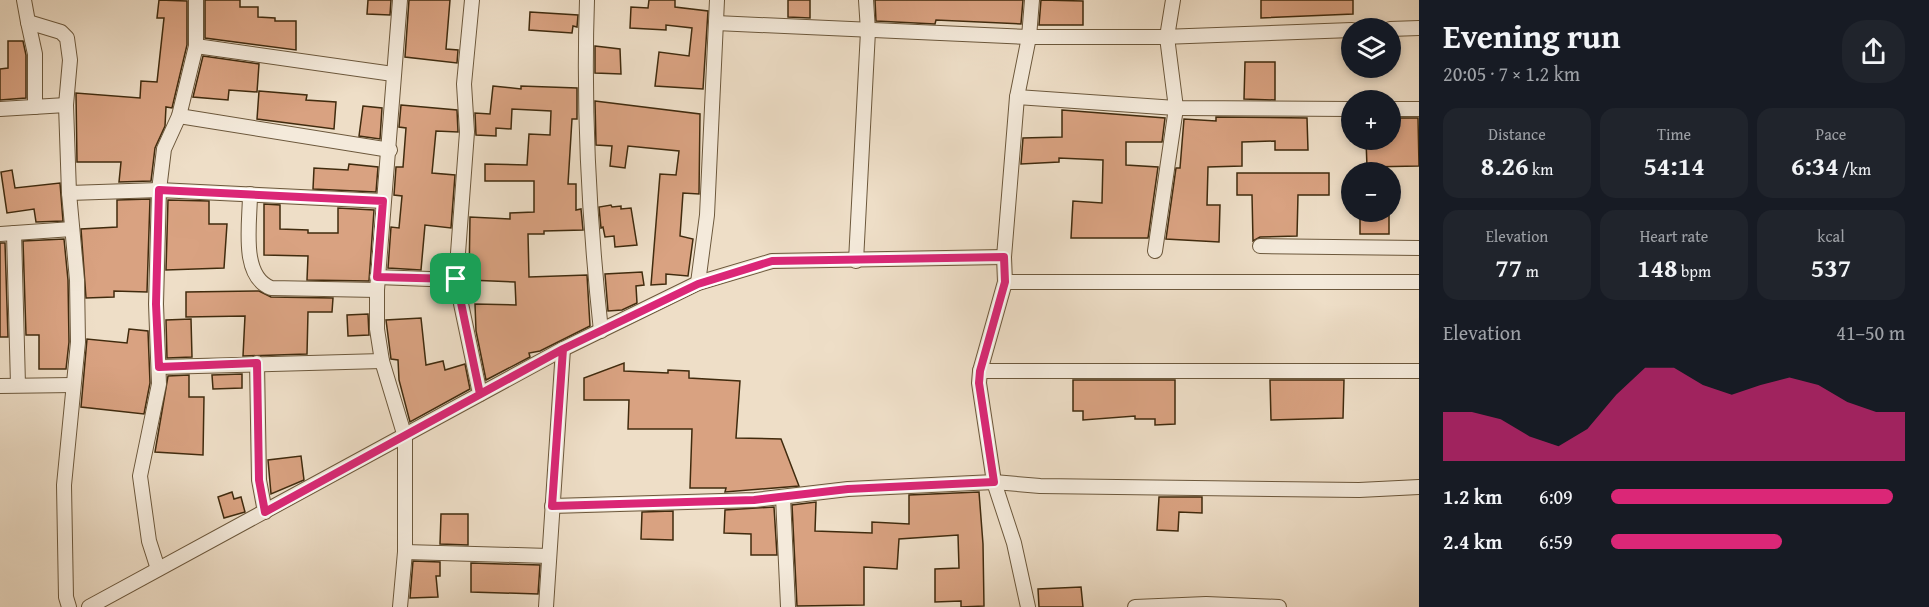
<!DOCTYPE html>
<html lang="en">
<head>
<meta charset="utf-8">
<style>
	:root { --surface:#171b24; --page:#20242c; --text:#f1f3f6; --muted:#9ea1a6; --accent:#db2777 }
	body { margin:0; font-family:"Gentium Book Plus",serif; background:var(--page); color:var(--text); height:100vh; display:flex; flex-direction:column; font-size:22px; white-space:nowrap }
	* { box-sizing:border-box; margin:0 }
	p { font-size:20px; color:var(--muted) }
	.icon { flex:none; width:33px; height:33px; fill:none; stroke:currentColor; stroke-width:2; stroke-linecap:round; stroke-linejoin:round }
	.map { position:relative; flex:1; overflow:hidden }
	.panel { display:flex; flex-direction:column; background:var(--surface); width:510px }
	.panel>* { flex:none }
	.fabs { position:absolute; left:1341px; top:18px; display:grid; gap:12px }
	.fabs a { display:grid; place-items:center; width:60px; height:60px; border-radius:50%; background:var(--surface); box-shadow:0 3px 9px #0003; font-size:30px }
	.pin { position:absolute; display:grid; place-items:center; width:51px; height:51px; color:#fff; margin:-26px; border-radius:12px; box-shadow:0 3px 9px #0006 }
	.round { display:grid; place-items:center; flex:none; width:63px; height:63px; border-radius:24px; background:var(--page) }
	.summary { display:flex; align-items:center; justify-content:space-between; height:102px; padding:0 24px }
	h1 { font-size:33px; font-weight:700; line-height:45px }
	.metrics { display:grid; grid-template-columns:repeat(3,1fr); gap:9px; height:102px; padding:6px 24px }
	.metrics div { display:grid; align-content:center; border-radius:15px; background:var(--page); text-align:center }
	.metrics b { font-size:26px; font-weight:700 }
	.metrics small { font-size:16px; font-weight:400 }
	.metrics p { font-size:16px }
	.chart { height:168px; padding:12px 24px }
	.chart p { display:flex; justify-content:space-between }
	.chart svg { width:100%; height:108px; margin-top:6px; fill:var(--accent); opacity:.7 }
	ul { padding:0 24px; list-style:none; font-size:20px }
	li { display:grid; grid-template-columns:96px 72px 1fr; align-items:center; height:45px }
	li i { height:15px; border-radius:8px; background:var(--accent) }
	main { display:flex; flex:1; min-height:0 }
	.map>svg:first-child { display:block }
</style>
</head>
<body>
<main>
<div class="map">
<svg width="1419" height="607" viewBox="0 0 1419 607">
	<rect width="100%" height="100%" fill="#eedec7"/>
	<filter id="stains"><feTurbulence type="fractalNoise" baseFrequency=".00333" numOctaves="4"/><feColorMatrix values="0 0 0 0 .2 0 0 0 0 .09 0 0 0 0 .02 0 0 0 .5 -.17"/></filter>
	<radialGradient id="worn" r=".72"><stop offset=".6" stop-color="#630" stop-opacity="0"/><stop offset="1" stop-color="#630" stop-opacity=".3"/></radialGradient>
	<g fill="#d9a281" stroke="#402b0e" stroke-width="1.5">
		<polygon points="159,0 187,1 187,45 172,108 166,107 165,126 155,148 151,181 119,182 121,162 77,162 76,93 140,98 141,81 157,82 164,18 157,18"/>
		<polygon points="205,0 240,0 240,7 258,7 258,17 275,18 275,21 296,21 296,50 205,38"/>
		<polygon points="368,0 391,0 390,15 367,14"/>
		<polygon points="409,0 450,0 446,49 458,50 457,63 405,57"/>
		<polygon points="649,0 675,0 675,7 708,11 703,89 655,86 659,52 689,56 692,28 666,25 666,30 630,28 631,7 648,8"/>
		<polygon points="788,0 810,0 810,18 788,17"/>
		<polygon points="875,0 1023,0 1021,24 936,20 935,24 876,21"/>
		<polygon points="1041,0 1083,1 1083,25 1039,25"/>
		<polygon points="1261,0 1353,0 1353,14 1261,18"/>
		<polygon points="530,12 578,15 577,27 573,26 572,33 529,30"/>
		<polygon points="8,41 23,41 26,55 26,98 0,100 0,69 8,68"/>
		<polygon points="595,46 620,49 621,74 595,73"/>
		<polygon points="203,56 259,64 257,92 229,90 228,100 193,97"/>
		<polygon points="1245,62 1275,62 1275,100 1244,99"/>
		<polygon points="493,86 521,89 521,86 577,88 577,119 572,119 568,184 576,184 576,210 581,209 583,230 544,231 544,234 528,234 529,277 587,275 590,326 540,351 529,353 530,357 486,380 476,331 475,304 516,305 515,282 469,280 470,217 510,219 510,213 534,212 534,181 485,181 485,164 527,165 529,134 550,135 551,111 512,109 511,129 496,128 496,136 476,135 475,113 490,114"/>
		<polygon points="259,91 307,95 306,100 336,102 334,129 257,119"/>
		<polygon points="595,101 700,114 699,194 683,193 680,236 693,239 688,276 666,274 666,284 651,285 660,174 676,175 679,151 628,146 625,168 610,166 612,146 596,145"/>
		<polygon points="401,105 457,110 458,132 436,131 432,173 455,175 451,228 425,225 421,270 388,268 391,227 399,228 402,196 394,195 396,167 403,167 406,128 399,127"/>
		<polygon points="363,106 382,108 380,139 359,136"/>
		<polygon points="1062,110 1165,118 1162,142 1126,142 1126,165 1158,167 1148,238 1071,238 1073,201 1102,203 1103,160 1059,158 1059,162 1021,164 1023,138 1062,137"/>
		<polygon points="1216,117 1307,118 1308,150 1275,150 1275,141 1242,142 1242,166 1208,167 1207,205 1220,205 1219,242 1166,239 1176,168 1180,168 1184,119 1216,121"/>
		<polygon points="1390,118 1418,118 1419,166 1367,167 1366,140 1390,140"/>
		<polygon points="349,164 378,167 376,192 313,189 314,168 348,170"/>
		<polygon points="12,170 15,188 60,183 63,221 36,222 34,209 7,213 1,172"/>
		<polygon points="1237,173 1329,173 1329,195 1298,195 1297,236 1260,237 1253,241 1252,195 1237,195"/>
		<polygon points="150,199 147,292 114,291 114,297 86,298 81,229 117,227 117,200"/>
		<polygon points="168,200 209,201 209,224 227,224 224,268 166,270"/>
		<polygon points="264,204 280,205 280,229 308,230 308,233 338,233 338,208 374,210 369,281 307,280 308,256 264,255"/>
		<polygon points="611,205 612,207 621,206 621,209 631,208 637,245 615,247 614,236 605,237 603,227 601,228 599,207"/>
		<rect x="1360" y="212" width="29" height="22"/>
		<polygon points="64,239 68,280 69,342 66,369 39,369 39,335 26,335 23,241"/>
		<polygon points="0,243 5,243 8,337 0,337"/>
		<polygon points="642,272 644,285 636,286 637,303 622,310 608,311 605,274"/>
		<polygon points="259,291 271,297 333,298 332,312 308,312 307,354 243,356 245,316 186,317 186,292"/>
		<polygon points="368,314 369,335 348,336 347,315"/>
		<polygon points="421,318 426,365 443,361 445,370 465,364 470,389 410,422 399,380 398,360 391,359 386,320"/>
		<polygon points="191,319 192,357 167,358 166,320"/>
		<polygon points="129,329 148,331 150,383 144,414 81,407 87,339 127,343"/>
		<polygon points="624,363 624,371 668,373 668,370 689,371 689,378 740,381 736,438 781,439 799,486 725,492 726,488 690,488 692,429 628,429 629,400 584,400 584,378"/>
		<polygon points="242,374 242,388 213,389 212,375"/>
		<polygon points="189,375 189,397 204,397 203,455 155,452 168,376"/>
		<polygon points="1073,380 1175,380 1175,424 1155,425 1155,419 1135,419 1135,416 1083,420 1083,411 1073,411"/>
		<polygon points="1270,380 1344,380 1343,418 1271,420"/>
		<polygon points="301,456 304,480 271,494 268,460"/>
		<polygon points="232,492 234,499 241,497 245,512 224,518 218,497"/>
		<polygon points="979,492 983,544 984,606 961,607 961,601 935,602 935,569 959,568 958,535 899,539 897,569 864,567 864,605 797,606 792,505 816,502 815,531 872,533 872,522 909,524 909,495"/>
		<polygon points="1159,497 1202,497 1202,513 1179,512 1178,531 1157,530"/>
		<polygon points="774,507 777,555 751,555 751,534 724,533 725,510"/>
		<polygon points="673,511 673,540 641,539 642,512"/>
		<polygon points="441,514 468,514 468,545 440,544"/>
		<polygon points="413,561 440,562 440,576 436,576 438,597 410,598"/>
		<polygon points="471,563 540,565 538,594 471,592"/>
		<polygon points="1081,587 1083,607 1039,607 1038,589"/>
	</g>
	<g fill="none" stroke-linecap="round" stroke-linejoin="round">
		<defs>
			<g id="street">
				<polyline points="24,0 28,22 61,32 67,38 70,60 66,105 69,193 77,280 78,342 64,485 66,597 69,607"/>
				<polyline points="196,0 196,46 393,74"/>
				<polyline points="472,0 464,84 467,132 456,280 480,394"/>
				<path d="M587 0C583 112 589 219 601 331"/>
				<polyline points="28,22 35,54 35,107"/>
				<polyline points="716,23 1029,37 1162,37 1352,30"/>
				<polyline points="1390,29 1419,28"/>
				<polyline points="1017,97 1176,108 1352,109"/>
				<polyline points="0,109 66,105"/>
				<polyline points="1390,109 1419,109"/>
				<polyline points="179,116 390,150"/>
				<polyline points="69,193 159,190 383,201"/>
				<path d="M250 194C250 223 240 276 271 288L377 290"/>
				<polyline points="14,233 18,385"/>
				<polyline points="0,234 72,229"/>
				<polyline points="1260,246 1419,248"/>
				<polyline points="1155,251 1176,108 1167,37 1173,0"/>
				<polyline points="856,261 868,31 866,0"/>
				<polyline points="377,277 456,280"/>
				<polyline points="1005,282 1419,282"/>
				<polyline points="698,283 707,215 717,0"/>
				<polyline points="257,363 259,480 265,512"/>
				<polyline points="159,367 382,361"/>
				<polyline points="980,371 1419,371"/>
				<polyline points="0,386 73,385"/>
				<polyline points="783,497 788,607"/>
				<polyline points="552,506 755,500 848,489 994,482 1040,486 1359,490 1419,487"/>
				<polyline points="405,552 549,556"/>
				<polyline points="158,569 149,541 140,476 159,384 156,304 159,190 164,149 179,116 196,46"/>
				<polyline points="89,607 563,349 698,283 772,261 1004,257"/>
				<polyline points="400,607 405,552 405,437 382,361 377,329 377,290 400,0"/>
				<polyline points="546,607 563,349"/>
				<polyline points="1028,607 1014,543 994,482 979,383 980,371 1005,282 1004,257 1017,97 1029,37 1032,0"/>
				<polyline points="1135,607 1206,604 1279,607"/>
			</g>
		</defs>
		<use href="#street" stroke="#6c583c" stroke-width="16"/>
		<use href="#street" stroke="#f4eadb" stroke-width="14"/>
	</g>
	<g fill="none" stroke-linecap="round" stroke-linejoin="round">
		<defs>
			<polyline id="route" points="456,279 377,277 383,201 159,190 156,304 159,367 257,363 259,480 265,512 563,349 552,506 754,500 848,489 994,482 979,383 980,371 1005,282 1004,257 772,261 698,284 563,349 480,394 456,279"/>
		</defs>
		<use href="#route" stroke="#fff" stroke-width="12"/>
		<use href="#route" stroke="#db2777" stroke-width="8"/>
	</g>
	<rect width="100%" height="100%" filter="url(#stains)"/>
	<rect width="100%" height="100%" fill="url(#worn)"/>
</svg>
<div class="fabs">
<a><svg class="icon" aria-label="layers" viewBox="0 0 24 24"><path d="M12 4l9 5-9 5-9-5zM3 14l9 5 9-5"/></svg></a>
<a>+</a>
<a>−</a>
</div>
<div class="pin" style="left:456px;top:279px;background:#1e9e55"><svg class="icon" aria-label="arrive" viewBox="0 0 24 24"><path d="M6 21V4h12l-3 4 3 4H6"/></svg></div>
</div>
<section class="panel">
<div class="summary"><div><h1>Evening run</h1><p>20:05 · 7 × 1.2 km</p></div><a class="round"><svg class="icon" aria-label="share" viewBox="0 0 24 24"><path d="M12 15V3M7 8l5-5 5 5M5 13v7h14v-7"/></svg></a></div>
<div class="metrics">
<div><p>Distance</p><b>8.26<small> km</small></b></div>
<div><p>Time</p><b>54:14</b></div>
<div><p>Pace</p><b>6:34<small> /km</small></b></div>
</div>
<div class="metrics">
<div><p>Elevation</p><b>77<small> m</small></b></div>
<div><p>Heart rate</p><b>148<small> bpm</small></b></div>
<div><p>kcal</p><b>537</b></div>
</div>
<div class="chart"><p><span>Elevation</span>41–50 m</p>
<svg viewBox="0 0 160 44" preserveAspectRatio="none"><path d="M0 44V24L10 24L20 27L30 34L40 38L50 31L60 17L70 6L80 6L90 13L100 17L110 13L120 10L130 13L140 20L150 24L160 24V44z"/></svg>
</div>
<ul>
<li><b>1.2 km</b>6:09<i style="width:96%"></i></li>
<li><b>2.4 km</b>6:59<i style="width:58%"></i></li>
</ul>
</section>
</main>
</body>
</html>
